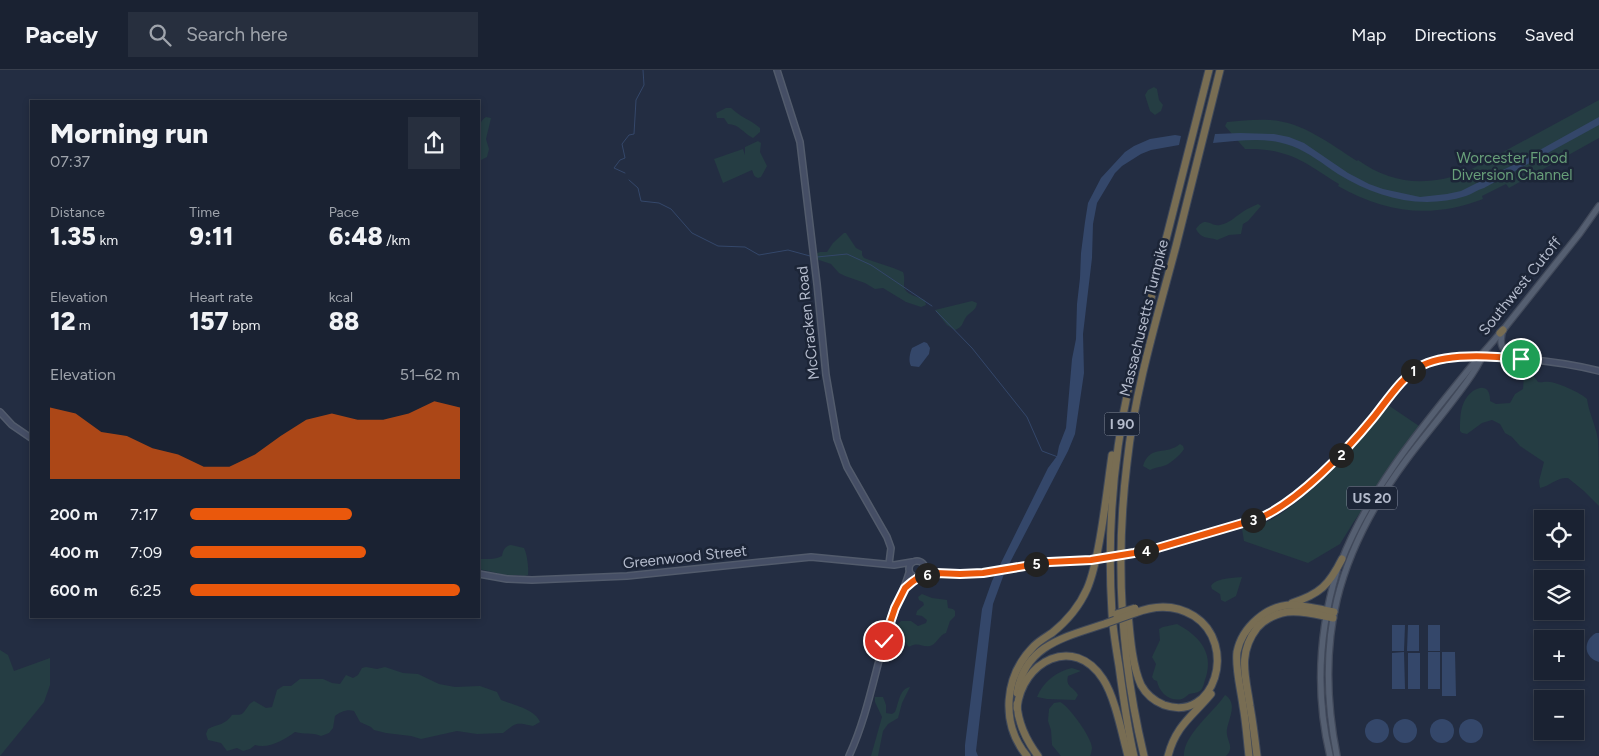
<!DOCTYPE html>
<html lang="en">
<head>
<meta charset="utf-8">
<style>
	:root { --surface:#1a2232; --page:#272f3e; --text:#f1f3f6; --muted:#9fa4ac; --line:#383f4d; --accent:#ea580c }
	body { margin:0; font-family:Figtree,sans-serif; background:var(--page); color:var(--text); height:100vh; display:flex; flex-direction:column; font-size:19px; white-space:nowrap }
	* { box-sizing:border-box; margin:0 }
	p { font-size:16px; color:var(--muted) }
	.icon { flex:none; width:28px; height:28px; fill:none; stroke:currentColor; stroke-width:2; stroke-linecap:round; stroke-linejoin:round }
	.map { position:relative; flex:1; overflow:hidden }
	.sheet { position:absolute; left:30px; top:30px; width:450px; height:518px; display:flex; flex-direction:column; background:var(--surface); border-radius:0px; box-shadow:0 2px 8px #0003,0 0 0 1px var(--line) }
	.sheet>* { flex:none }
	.fabs { position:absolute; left:1534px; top:440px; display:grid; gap:10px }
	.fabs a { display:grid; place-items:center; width:50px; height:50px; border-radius:0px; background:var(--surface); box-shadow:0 2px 8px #0003,0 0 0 1px var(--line); font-size:25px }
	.pin { position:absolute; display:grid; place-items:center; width:42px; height:42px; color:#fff; margin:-21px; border:2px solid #fff; border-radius:50%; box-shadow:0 1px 5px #0007 }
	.km { position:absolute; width:25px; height:25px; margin:-12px; border-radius:50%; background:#222; color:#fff; font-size:14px; line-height:25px; text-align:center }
	.round { display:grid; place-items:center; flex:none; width:52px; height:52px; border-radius:0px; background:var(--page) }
	.summary { display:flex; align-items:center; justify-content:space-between; height:85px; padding:0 20px }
	h1 { font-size:28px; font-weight:800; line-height:38px }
	.figures { display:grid; grid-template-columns:repeat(3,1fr); gap:8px; height:85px; padding:5px 20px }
	.figures div { display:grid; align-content:center }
	.figures b { font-size:25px; font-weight:800 }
	.figures small { font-size:14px; font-weight:400 }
	.figures p { font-size:14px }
	.chart { height:140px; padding:10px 20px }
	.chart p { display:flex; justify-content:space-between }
	.chart svg { width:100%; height:90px; margin-top:5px; fill:var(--accent); opacity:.7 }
	ul { padding:0 20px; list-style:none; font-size:16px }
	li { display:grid; grid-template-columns:80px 60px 1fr; align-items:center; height:38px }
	li i { height:12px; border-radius:6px; background:var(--accent) }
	header { display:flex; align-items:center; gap:30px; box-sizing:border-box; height:70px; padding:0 25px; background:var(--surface); border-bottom:1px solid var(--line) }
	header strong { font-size:24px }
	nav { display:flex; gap:28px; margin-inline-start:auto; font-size:18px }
	.search { width:350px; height:45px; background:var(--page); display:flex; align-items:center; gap:12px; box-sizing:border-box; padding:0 18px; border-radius:0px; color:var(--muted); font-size:19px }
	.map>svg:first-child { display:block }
</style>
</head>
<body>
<header>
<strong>Pacely</strong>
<div class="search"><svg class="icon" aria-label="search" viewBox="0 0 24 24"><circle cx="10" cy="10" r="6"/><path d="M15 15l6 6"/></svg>Search here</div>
<nav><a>Map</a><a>Directions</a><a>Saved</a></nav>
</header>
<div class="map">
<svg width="1599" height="686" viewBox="0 0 1599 686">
	<rect width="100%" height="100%" fill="#232d42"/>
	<g fill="#253d43">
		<polygon points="1154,17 1157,19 1159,30 1163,35 1161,41 1155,45 1150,41 1145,25 1148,20"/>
		<path d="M1599 30V68L1509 118 1506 114 1482 126 1483 129C1431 149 1386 143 1338 116L1339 114C1304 92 1289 78 1245 79L1225 56 1227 52C1241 51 1255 49 1270 50 1303 52 1330 74 1357 91L1358 90C1392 115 1430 117 1468 101Z"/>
		<path d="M726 38H731C740 47 751 50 760 58V62L753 68C743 63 739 54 728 54L724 48H717L716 43Z"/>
		<path d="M486 47 491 48 486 69 489 79 487 87 479 91C479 78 474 54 486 47Z"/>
		<path d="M758 71 761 73 760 82 767 96 761 107 758 108C753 106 754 104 752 100L723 113 714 89 743 79 745 85V77Z"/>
		<path d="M1258 134 1261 136 1248 151 1243 154 1241 164 1229 165 1217 170C1207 166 1202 170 1196 159 1206 145 1210 157 1220 155 1230 153 1236 146 1244 141 1248 138 1254 136 1258 134Z"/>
		<path d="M844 163H846L856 178 862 181V185L864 188C877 193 890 196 903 202 905 208 904 210 904 216 904 224 918 227 925 230L926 235 921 237 906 232 883 218 875 219 865 213 845 206 839 203 831 194 816 189 813 185 820 182H827L833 173Z"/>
		<path d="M972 231 977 233C976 241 971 241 966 247 962 253 963 257 955 260L947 255 935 240Z"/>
		<path d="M1527 303 1533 305 1538 312C1542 313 1545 311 1550 312 1559 313 1581 323 1587 329 1589 344 1596 355 1598 370 1599 391 1599 415 1599 436L1584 421 1568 408C1557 407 1550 416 1540 418L1539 411 1544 392 1520 376 1512 367 1505 363 1500 354 1492 350 1482 353 1467 364 1462 363 1460 361C1460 350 1460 339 1465 330 1473 316 1491 311 1490 331L1496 334 1510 333 1515 324 1523 319 1524 305Z"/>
		<path d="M1388 335 1422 358 1396 390 1353 453 1340 474 1308 493 1244 471 1242 459C1252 456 1265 454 1274 448 1317 422 1358 374 1388 335Z"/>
		<path d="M1180 374 1183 376 1184 379C1181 384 1173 391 1168 394 1163 397 1156 397 1150 400L1143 396C1150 374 1166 386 1180 374Z"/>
		<path d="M511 475 524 478C527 483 529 500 528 505L524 506 518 505H506L479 499V489C487 489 495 490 502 486 503 480 505 476 511 475Z"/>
		<path d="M1242 507 1236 526 1225 532 1221 530 1220 524 1212 519 1211 516C1216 508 1232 508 1242 507Z"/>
		<path d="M922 524 932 528 947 530 948 538 953 539 955 541V546L950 551 946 563C939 565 937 574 930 576 922 578 919 571 909 577L898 564 896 556 901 551H911L918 556 926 553 927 550 922 546 916 545 917 541 924 535 923 532 919 530 918 527Z"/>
		<path d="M1177 554C1198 565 1214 582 1206 607 1204 611 1204 618 1200 621 1197 623 1192 623 1189 624 1188 625 1183 629 1182 629 1169 632 1159 622 1157 611L1154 610 1152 607 1156 594 1152 587 1160 570 1159 559 1163 557Z"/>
		<polygon points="0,580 8,585 14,601 50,588 50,615 44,632 0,686"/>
		<path d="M366 597 377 599 385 597 403 603 418 604 439 614 455 617 480 616 497 622 501 630C513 635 535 639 540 652L533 656C514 652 517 653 503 663L477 664 457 661 421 669 411 666 386 663 374 660 371 657 360 652 354 641C347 639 340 642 335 646L333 658 329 663 321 666C311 662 305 665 295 662 284 670 269 679 255 675L250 679 243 681 237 678 227 681 221 673 208 670 206 664 208 659C218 654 225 655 232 645 235 644 240 646 243 643 247 639 248 634 254 631L266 638 272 637 277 620 283 616H291L300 609H323L332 613 340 614 346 605 353 608 358 605 362 598Z"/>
		<path d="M1072 598 1081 601 1068 606C1065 617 1074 617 1078 625L1075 630 1047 629 1037 627C1043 612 1057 601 1072 598Z"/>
		<path d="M910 617 902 633 898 648 888 654 883 661 878 686H871L882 647 875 632V627H883L886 635V643L892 644 895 642C899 633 899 619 910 617Z"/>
		<path d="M1225 625C1238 633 1229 648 1227 659 1225 670 1236 677 1226 686H1184C1183 665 1214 642 1225 625Z"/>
		<path d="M1060 632C1069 636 1092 668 1092 678 1092 679 1091 685 1090 686H1061L1052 675 1051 660 1048 651 1049 639 1054 633Z"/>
	</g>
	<g fill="#34476a">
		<path d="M1599 47V55L1484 118C1477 120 1472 124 1466 126 1421 140 1377 128 1338 104 1323 94 1310 83 1292 76 1266 66 1240 71 1213 73L1215 64 1240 63 1274 64 1289 67 1304 73 1348 103 1369 114 1383 119 1420 127 1447 124 1461 121 1509 97Z"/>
		<polygon points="1175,65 1181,66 1179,75 1151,80 1141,84 1122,96 1115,103 1097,133 1093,154 1092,188 1083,264 1084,303 1075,364 1068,381 1004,504 993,534 979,655 976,681 978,686 965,686 965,675 982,539 992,511 1048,398 1057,386 1059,376 1066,358 1072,289 1076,269 1077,234 1080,208 1081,183 1085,152 1088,133 1101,108 1125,82 1134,76 1150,69"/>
		<path d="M924 272 927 273 930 278 929 284 919 297 911 296C908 291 910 283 912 278Z"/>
		<polygon points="1392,555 1405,555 1404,581 1392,581"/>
		<polygon points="1408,555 1419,555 1419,581 1407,581"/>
		<rect x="1428" y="555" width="12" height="26"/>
		<path d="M1596 563H1599V592C1584 588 1582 571 1596 563Z"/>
		<polygon points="1404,582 1405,619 1392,619 1392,583"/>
		<rect x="1428" y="582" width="12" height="37"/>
		<polygon points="1442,582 1455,582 1456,626 1442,626"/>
		<rect x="1408" y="583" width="12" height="36"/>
		<circle cx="1405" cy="661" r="12"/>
		<circle cx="1442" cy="661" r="12"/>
		<circle cx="1471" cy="661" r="12"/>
		<circle cx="1377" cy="661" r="12"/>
	</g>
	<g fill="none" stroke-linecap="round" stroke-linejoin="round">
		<g stroke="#34476a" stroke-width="1">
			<polyline points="625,103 614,98 620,90 625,88 622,74 629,65 634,64 636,30 644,15 643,0"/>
			<polyline points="629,110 638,118 641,131 659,133 671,139 692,163 718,176 745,177 759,185 788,180 810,186"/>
			<polyline points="817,187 847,184 871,195 932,236"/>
			<polyline points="936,241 972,278 1027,347 1042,381 1058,387"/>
		</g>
		<defs>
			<g id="secondary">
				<polyline points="777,0 800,72 817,214 826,305 837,369 847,397 887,467 891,478 889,494"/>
				<polyline points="0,342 12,355 31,368"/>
				<path d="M1133 483C1161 478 1187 469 1214 461 1232 456 1252 453 1268 444 1302 426 1336 391 1362 362 1377 344 1403 305 1423 295 1457 278 1561 291 1599 301"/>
				<circle cx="917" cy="499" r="8"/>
				<polyline points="479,504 507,509 532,510 627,506 811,487 894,495 912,492"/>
				<polyline points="922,505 937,503 958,504 983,503 1049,492 1091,490"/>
				<path d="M849 686C866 649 873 611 884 572 891 548 902 526 909 503"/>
			</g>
			<g id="primary">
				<path d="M1521 289C1505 282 1497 279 1503 260L1580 163 1599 136"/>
				<path d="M1341 492C1368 422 1418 362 1465 304 1476 290 1489 277 1500 263"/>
				<path d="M1330 686C1315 624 1319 561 1337 501"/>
				<path d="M1337 686C1314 570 1337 483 1407 389 1422 369 1439 349 1454 329 1463 317 1473 305 1480 291"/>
			</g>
			<g id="highway">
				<polyline points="1500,263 1503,260"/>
				<path d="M1292 533C1320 524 1329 515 1342 489"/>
				<path d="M1128 543C1130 565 1132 595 1141 615 1146 624 1154 631 1164 635 1215 653 1238 574 1194 546 1176 535 1155 535 1135 543"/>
				<path d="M1017 623C1025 574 1066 567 1107 553"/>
				<path d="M1017 634C1018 654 1026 670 1038 686"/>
				<path d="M1017 638C1022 591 1074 564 1103 609 1115 627 1122 664 1128 686"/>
				<path d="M1027 686C1000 653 1004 606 1034 576 1039 571 1046 567 1052 563 1067 551 1079 537 1087 519 1094 503 1097 485 1100 468 1105 440 1108 413 1112 385"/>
				<path d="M1134 686C1127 656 1123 626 1119 596 1116 578 1113 561 1112 543 1107 466 1113 387 1130 311L1209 0"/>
				<path d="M1144 686C1121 590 1115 491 1127 393 1135 319 1157 248 1176 176 1191 118 1205 59 1220 0"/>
				<path d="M1168 686C1176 655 1193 646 1211 624"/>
				<path d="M1249 686C1247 669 1246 652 1243 636 1241 620 1235 598 1237 582 1242 557 1267 535 1292 535 1306 536 1320 539 1334 542"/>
				<path d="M1257 686C1255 669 1253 653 1250 636 1246 607 1237 584 1257 558 1265 549 1275 544 1287 542 1303 540 1318 545 1333 548"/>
			</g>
		</defs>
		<use href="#secondary" stroke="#525b6c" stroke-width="8"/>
		<use href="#primary" stroke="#41495a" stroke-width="8"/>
		<use href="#highway" stroke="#3f4859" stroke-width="9"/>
		<use href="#secondary" stroke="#454e65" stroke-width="5"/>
		<use href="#primary" stroke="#555f71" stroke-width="5.5"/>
		<use href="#highway" stroke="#786d53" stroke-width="7"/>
		<defs>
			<polyline id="secondary-bridge" points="1091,490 1133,483"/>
			<g id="highway-bridge">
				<polyline points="1116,544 1135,538"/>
				<polyline points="1107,553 1135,543"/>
			</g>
		</defs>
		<use href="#secondary-bridge" stroke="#525b6c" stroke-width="8" stroke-linecap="butt"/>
		<use href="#highway-bridge" stroke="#3f4859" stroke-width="9" stroke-linecap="butt"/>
		<use href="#secondary-bridge" stroke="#454e65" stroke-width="5"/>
		<use href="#highway-bridge" stroke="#786d53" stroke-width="7"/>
	</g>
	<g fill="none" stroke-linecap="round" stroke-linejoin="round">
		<defs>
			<path id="route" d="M884 571 895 538 905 518 912 512 922 505 936 503 960 504 983 503 1049 492 1091 490 1134 483 1154 479 1260 448C1299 431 1346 381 1373 348 1386 332 1404 304 1423 295 1448 283 1494 286 1521 289"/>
		</defs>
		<use href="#route" stroke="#fff" stroke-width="10"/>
		<use href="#route" stroke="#ea580c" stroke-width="6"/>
	</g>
	<g text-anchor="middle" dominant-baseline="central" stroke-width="5" stroke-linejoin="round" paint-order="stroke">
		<g fill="#1c2537" stroke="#868e9f" stroke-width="1">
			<rect x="1104.5" y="342.5" width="35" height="23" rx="4"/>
			<rect x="1347" y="416.5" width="50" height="23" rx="4"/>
		</g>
		<g font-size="14" font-weight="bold" fill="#b4bbcc">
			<text x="1122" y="354">I 90</text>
			<text x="1372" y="428">US 20</text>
		</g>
		<g font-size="15" fill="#689f79" stroke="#1c2537">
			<text x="1512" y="88">Worcester Flood<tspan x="1512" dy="17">Diversion Channel</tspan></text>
		</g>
		<g font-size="15" fill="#b4bbcc" stroke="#1c2537">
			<text transform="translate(1520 216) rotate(-51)">Southwest Cutoff</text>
			<text transform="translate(1144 248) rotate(-76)">Massachusetts Turnpike</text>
			<text transform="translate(808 253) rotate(-96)">McCracken Road</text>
			<text transform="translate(685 487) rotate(-6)">Greenwood Street</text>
		</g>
	</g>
</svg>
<div class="fabs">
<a><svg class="icon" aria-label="locate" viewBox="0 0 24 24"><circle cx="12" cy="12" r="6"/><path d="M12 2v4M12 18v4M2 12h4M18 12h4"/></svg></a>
<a><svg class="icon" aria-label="layers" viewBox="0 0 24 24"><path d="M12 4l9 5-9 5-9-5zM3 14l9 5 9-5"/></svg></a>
<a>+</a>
<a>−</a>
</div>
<div class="pin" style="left:1521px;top:289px;background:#1e9e55"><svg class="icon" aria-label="arrive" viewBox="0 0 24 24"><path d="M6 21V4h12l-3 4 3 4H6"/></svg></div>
<div class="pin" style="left:884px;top:571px;background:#d93025"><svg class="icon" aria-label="check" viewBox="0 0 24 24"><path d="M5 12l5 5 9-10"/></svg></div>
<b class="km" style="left:1413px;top:301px">1</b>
<b class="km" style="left:1341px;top:385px">2</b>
<b class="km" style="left:1253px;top:450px">3</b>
<b class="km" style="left:1146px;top:481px">4</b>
<b class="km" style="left:1036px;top:494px">5</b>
<b class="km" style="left:927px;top:505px">6</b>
<section class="sheet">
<div class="summary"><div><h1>Morning run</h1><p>07:37</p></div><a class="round"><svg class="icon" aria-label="share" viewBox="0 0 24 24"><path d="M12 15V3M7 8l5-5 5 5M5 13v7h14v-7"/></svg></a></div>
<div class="figures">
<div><p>Distance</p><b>1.35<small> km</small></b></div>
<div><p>Time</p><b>9:11</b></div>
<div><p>Pace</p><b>6:48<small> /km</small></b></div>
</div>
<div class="figures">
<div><p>Elevation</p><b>12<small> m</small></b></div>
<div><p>Heart rate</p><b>157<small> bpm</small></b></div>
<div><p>kcal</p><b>88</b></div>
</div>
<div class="chart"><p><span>Elevation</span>51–62 m</p>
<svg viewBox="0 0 160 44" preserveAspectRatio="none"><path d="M0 44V9L10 12L20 21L30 23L40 29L50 32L60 38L70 38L80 32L90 23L100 15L110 12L120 15L130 15L140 12L150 6L160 9V44z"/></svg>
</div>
<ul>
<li><b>200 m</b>7:17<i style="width:60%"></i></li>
<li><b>400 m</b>7:09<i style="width:65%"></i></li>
<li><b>600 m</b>6:25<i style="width:100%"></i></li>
</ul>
</section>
</div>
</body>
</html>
